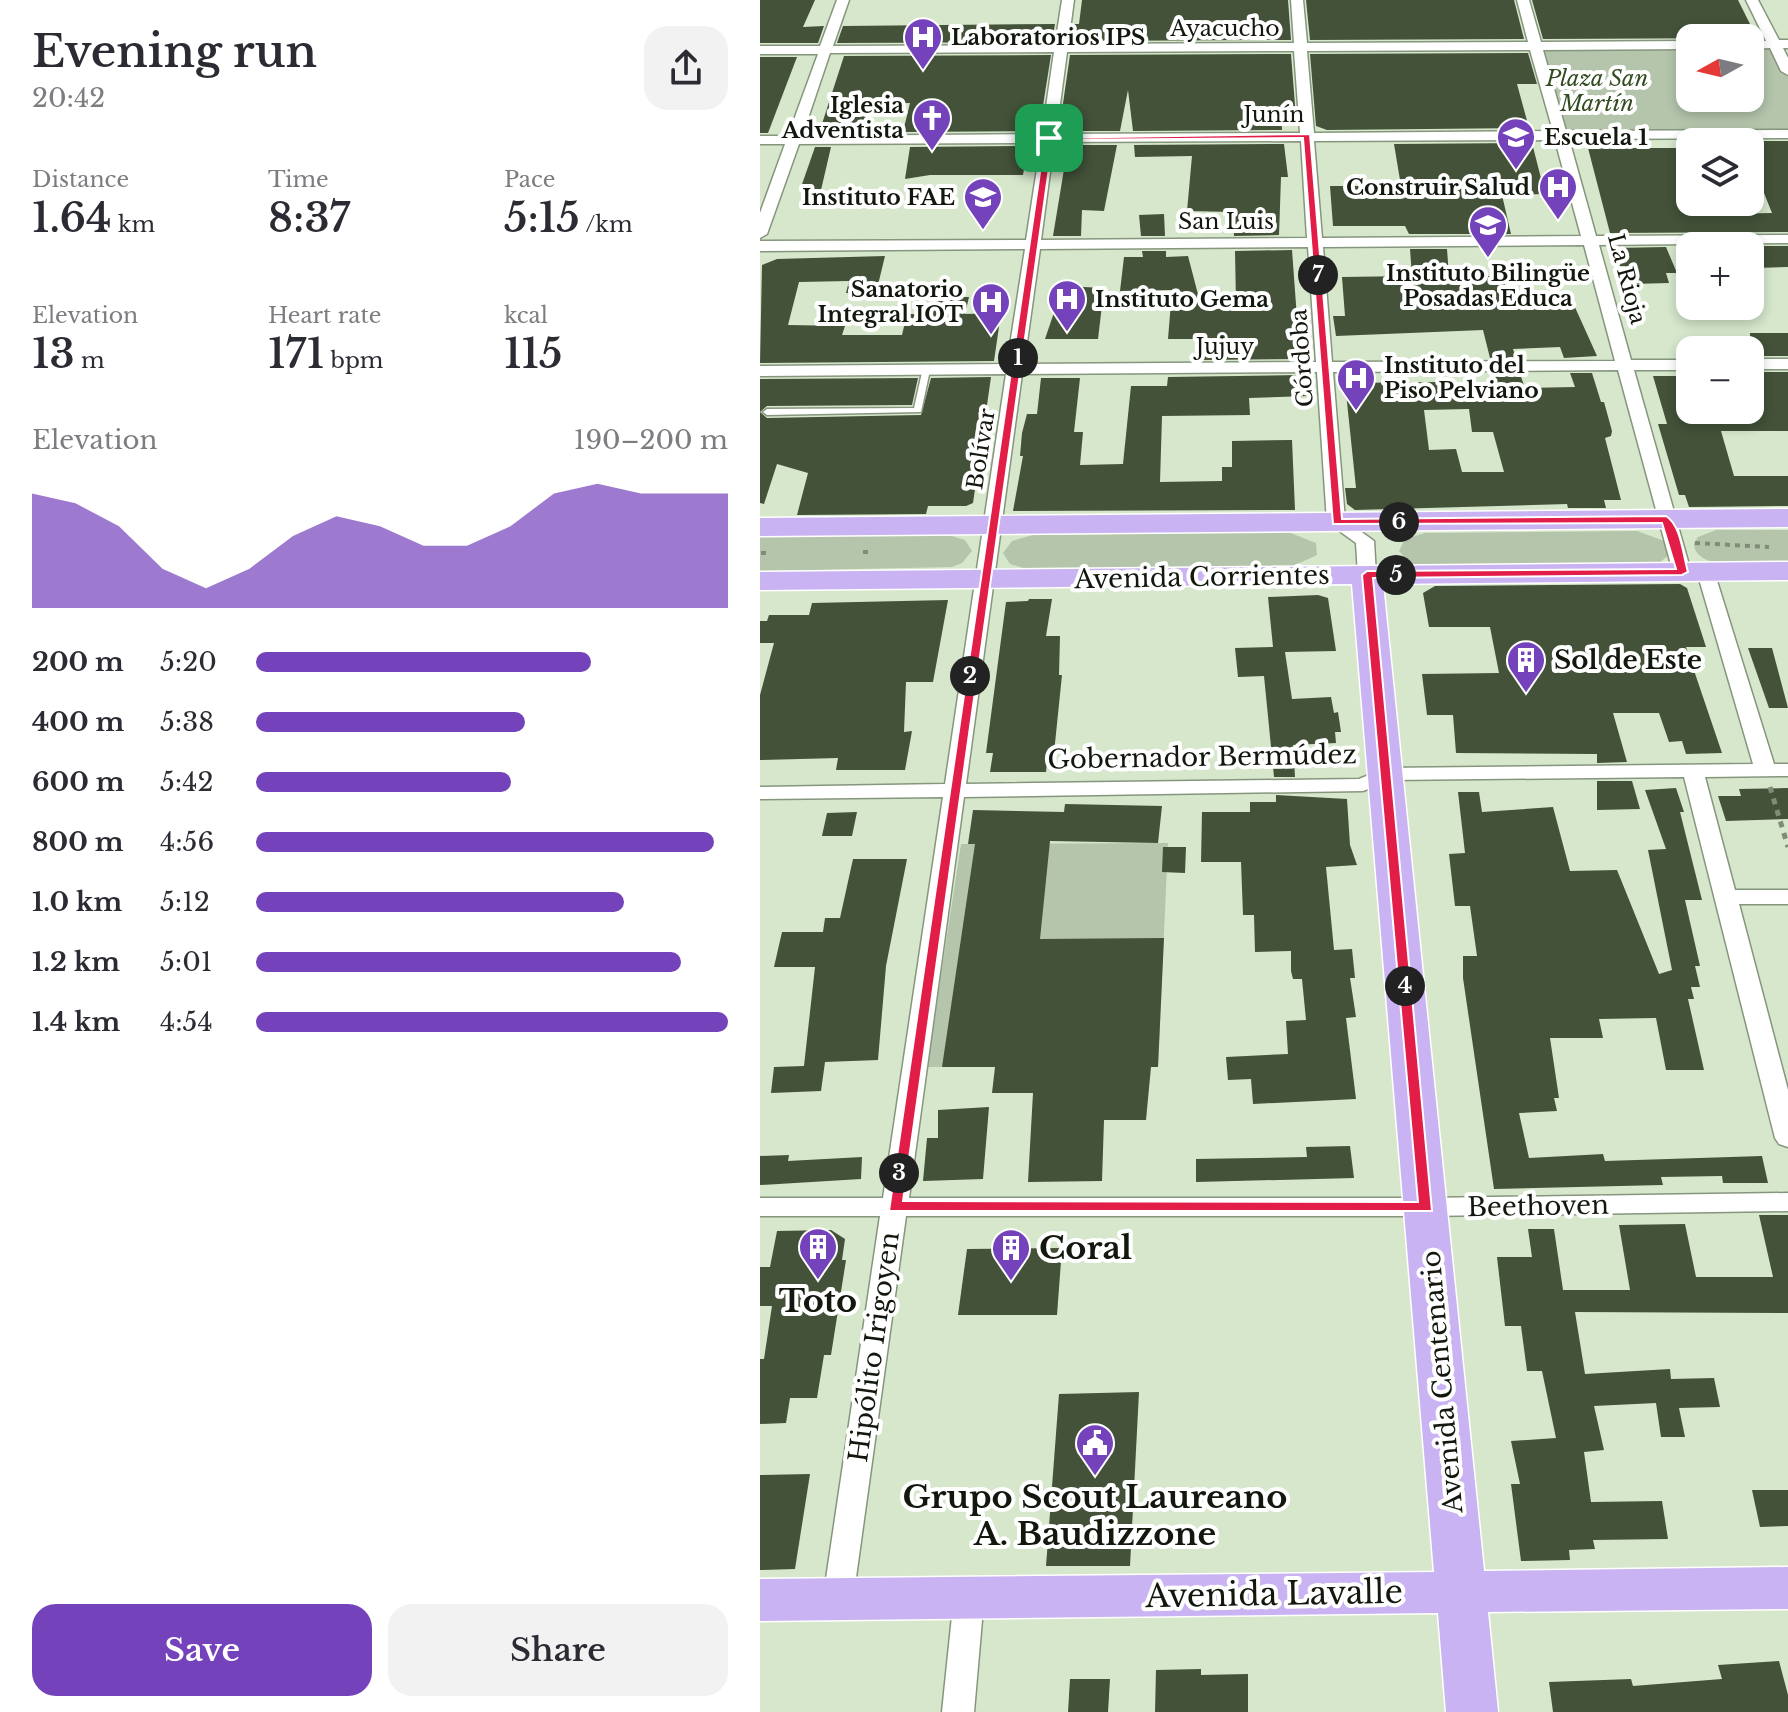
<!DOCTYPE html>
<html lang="en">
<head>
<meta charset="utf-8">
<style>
	:root { --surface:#fff; --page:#f2f2f3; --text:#2b2b33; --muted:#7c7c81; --accent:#7443bb }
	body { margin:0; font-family:"Libre Baskerville",serif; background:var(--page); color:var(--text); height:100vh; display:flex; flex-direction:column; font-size:30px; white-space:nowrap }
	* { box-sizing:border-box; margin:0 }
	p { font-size:26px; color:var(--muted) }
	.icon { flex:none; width:44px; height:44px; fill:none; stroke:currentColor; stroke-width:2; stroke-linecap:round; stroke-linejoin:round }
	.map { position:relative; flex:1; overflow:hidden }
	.side { display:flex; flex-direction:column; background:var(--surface); width:760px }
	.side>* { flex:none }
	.needle { width:52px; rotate:262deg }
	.tools { position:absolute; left:916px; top:24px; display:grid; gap:16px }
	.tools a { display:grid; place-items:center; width:88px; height:88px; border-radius:16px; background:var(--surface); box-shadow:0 4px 12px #0003; font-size:40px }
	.pin { position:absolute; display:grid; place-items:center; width:68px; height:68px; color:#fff; margin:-34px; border-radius:16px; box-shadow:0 4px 12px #0006 }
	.km { position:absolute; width:40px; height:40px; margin:-20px; border-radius:50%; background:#222; color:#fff; font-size:22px; line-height:40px; text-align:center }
	.round { display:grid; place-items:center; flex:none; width:84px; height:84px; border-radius:24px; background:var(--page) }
	.headline { display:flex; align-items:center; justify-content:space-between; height:136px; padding:0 32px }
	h1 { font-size:44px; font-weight:600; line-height:60px }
	.metrics { display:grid; grid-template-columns:repeat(3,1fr); gap:12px; height:136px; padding:8px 32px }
	.metrics div { display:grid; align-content:center }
	.metrics b { font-size:40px; font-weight:600 }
	.metrics small { font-size:22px; font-weight:400 }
	.metrics p { font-size:22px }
	.chart { height:224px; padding:16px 32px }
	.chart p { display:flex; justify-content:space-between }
	.chart svg { width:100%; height:144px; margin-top:8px; fill:var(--accent); opacity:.7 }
	.button { display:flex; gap:16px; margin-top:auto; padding:16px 32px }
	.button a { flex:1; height:92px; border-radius:24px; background:var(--accent); color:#fff; font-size:32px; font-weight:600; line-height:92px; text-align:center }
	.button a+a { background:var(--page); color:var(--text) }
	ul { padding:0 32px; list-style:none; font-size:26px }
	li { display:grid; grid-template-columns:128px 96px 1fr; align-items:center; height:60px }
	li i { height:20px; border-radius:10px; background:var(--accent) }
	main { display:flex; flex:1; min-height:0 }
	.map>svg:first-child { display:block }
</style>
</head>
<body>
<main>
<section class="side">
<div class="headline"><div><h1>Evening run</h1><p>20:42</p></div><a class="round"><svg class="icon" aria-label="share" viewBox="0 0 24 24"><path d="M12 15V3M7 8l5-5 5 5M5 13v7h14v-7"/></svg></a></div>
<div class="metrics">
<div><p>Distance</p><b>1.64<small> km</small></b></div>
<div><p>Time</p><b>8:37</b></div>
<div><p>Pace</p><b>5:15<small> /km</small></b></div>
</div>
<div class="metrics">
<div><p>Elevation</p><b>13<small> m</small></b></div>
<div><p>Heart rate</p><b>171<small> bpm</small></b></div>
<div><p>kcal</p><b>115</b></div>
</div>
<div class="chart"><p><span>Elevation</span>190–200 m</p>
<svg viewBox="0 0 160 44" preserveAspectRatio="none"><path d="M0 44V9L10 12L20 19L30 32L40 38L50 32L60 22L70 16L80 19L90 25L100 25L110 19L120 9L130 6L140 9L150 9L160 9V44z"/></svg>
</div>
<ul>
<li><b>200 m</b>5:20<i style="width:71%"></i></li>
<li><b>400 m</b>5:38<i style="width:57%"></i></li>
<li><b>600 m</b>5:42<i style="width:54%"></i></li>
<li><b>800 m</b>4:56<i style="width:97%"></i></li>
<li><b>1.0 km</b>5:12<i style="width:78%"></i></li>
<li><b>1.2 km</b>5:01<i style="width:90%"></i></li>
<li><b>1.4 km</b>4:54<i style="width:100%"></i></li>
</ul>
<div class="button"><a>Save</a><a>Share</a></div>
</section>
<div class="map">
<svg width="1028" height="1712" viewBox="0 0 1028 1712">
	<rect width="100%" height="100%" fill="#d6e7cc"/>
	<g fill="#b5c5ac">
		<polygon points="930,46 930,98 990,98 990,46 1013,46 1028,77 1028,132 804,133 780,47"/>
		<path d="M956 530H1028V565L956 563C946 560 934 556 934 543L938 537Z"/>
		<polygon points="877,531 907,542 910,554 898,564 659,566 649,562 639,551 645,539 665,533"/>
		<polygon points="528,532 556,543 557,555 531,567 270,570 250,564 243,553 252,541 273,535"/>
		<polygon points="185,534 205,540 212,551 202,563 192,567 0,571 0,536"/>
		<polygon points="408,843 398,1067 167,1067 201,844"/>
	</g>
	<g fill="#435239" fill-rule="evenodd">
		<polygon points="0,0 55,0 43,27 64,26 58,43 0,43"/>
		<polygon points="322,0 528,0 531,40 311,41 314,24 319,24"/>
		<polygon points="546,0 754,0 764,39 550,40"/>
		<polygon points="772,0 978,0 997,38 783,39"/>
		<polygon points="295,24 292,42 77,43 83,26"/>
		<polygon points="768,53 777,84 757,84 769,128 567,130 556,126 550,54"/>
		<polygon points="531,54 536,118 521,113 522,130 373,131 368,90 360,131 299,131 310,55"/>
		<polygon points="291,55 279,131 143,132 150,103 110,104 102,132 59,133 84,56"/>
		<polygon points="0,57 37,57 8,133 0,133"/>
		<polygon points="990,141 1028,141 1028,232 850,233 828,148 930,148 930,202 953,202 955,208 963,208 966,214 1012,213 990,158"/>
		<polygon points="772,143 785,194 742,195 751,234 649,234 645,226 573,226 570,186 641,186 634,144"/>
		<polygon points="524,144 528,177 521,177 519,235 474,236 473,212 427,211 432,156 375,157 374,145"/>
		<polygon points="308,145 357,145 344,211 322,210 321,236 293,236"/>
		<polygon points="268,146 263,175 170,175 145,179 150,147"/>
		<polygon points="55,147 71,147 61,190 40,190"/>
		<polygon points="404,214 405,236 381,236 379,215"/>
		<polygon points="990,246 1028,246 1028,267 995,268 990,259"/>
		<polygon points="906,247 917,273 906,273 909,283 872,284 865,266 859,266 854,248"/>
		<polygon points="650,249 687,249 689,276 743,276 748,297 809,294 837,356 804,358 800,347 753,349 756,358 730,358 723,330 576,336 573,316 585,316 582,277 652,276"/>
		<polygon points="532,250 540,359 442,360 442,339 408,339 412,290 360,291 364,257 383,257 382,251 406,251 406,257 428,256 440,302 476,302 475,251"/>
		<polygon points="125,256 116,293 86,293 89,281 39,282 28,325 85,326 82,335 142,335 147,314 169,314 174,297 209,297 205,314 241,313 234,361 0,363 2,265 17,259"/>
		<polygon points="303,286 344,288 338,339 285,339"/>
		<rect x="990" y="333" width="38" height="23"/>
		<polygon points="990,372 1028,372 1028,431 961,431 974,476 1028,476 1028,506 929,507 925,495 919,495 898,424 907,424 893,376 930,376 930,410 990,410"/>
		<path d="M810 373H832L841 402H844L852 431 851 436 845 438 861 500H844L846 508H808L807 504 595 510 587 504 585 488H596L585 383 678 382 679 389 738 388 734 374H760L765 388 815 387ZM709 409 712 432H733L744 472H702L696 449 669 450 664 410Z"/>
		<polygon points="541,375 547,376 549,396 489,398 490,415 402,416 400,482 462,481 462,467 472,467 472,441 532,440 535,510 253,511 263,456 260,456 262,433 267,414 277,414 281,378 320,378 314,432 323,432 320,465 363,464 371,386 407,386 408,377"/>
		<polygon points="231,377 213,503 206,506 168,506 166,514 37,515 48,473 17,464 4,504 0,503 0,412 7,418 161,415 171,378"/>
		<polygon points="158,378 152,405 7,406 0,412 0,379"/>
		<polygon points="920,584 927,588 946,647 926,647 962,753 926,754 922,741 909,742 899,713 853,713 867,762 837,763 837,754 696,753 693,715 667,715 662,674 739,673 730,627 669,627 663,593 675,586"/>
		<polygon points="558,595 568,598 576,651 525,652 532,699 571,697 574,713 578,712 581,732 575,732 576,743 533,745 535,777 514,777 504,676 478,677 475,648 513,647 508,597"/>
		<polygon points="269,599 292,599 286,636 300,636 299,675 302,675 294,753 288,753 286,772 230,772 233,753 226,753 246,602 268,601"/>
		<polygon points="188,600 173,682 146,682 144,732 152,731 145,770 76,770 78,758 0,760 0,695 14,643 0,643 0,621 7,621 9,615 49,615 52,603"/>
		<polygon points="988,648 1012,648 1028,708 1009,708"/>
		<polygon points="837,781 872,781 880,809 837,810"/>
		<polygon points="916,788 924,812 920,812 942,900 925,900 940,966 935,966 940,987 931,987 934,999 928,999 944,1070 906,1070 896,1018 839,1019 843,1038 790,1038 799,1098 794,1098 797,1111 759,1113 769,1158 843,1154 845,1161 1002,1156 1008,1183 963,1183 962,1176 901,1177 903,1185 734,1189 703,978 703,956 717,956 710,906 695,906 689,854 705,853 698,792 719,792 722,812 793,807 810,871 857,870 899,974 912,970 888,850 906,849 885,790"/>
		<polygon points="1028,788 1028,819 966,821 958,796 981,796 979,789"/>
		<polygon points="516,795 587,799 590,845 597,865 566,867 574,950 592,949 595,978 590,978 596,1017 586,1018 596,1099 493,1104 491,1079 468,1080 466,1057 528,1054 526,1021 546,1020 542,979 533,979 531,971 531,951 495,952 494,915 483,915 481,862 441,862 442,812 490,812 490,802 516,802"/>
		<polygon points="305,804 402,806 398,843 290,841 280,939 404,938 398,1067 391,1067 386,1120 344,1120 342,1181 268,1182 273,1093 232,1093 235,1067 182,1067 215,844 208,844 213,810 304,812"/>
		<polygon points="97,812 92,836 62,836 67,813"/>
		<polygon points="403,847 426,847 425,873 402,872"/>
		<polygon points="93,859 147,859 126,966 118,1060 65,1062 61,1091 11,1093 14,1067 44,1066 55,967 14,967 22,932 63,932 65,918 80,918"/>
		<polygon points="229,1107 223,1179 163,1181 167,1138 178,1138 178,1110"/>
		<polygon points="590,1146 594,1178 436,1182 436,1159 547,1157 546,1147"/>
		<polygon points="29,1155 28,1161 102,1157 101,1179 0,1185 0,1156"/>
		<polygon points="999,1215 1028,1215 1028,1313 815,1312 825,1374 910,1369 911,1379 954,1378 960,1407 919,1408 925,1437 901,1437 896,1403 834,1406 844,1450 824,1452 831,1502 902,1501 908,1539 833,1540 835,1549 809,1550 810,1560 761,1561 751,1484 760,1484 751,1441 796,1438 782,1371 767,1371 761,1326 745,1326 737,1257 772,1257 768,1229 794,1229 803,1290 870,1290 859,1225 925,1224 936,1277 1013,1277"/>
		<polygon points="71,1230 85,1239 82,1260 86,1260 71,1355 64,1355 57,1398 30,1398 26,1423 0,1424 0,1359 4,1359 12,1306 0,1306 0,1267 10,1267 17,1231"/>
		<polygon points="302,1248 297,1315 198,1315 207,1249"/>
		<polygon points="379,1392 370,1566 286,1566 299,1394"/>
		<polygon points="50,1474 35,1569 0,1570 0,1475"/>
		<polygon points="992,1490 1028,1490 1028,1526 1000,1527"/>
		<polygon points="1019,1661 1028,1695 1028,1712 793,1712 789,1682 871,1679 873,1686 962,1679 958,1665"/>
		<polygon points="441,1669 441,1675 488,1674 488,1712 395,1712 396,1670"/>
		<polygon points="310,1679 350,1679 348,1712 308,1712"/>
	</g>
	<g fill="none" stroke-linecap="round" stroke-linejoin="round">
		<defs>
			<polygon id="service" points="163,368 166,368 170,370 161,412 7,415 3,412 7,409 154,408"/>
			<g id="minor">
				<path d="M77 0H89L73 46 295 45 302 0H314L308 44 534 43 531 0H543L547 43 768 42 757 0H769L781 42 930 41V49L783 50 806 131 1028 130V138L809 139 836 236 1028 235V243L839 245 871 360H930V370H874L931 572 929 576H915L913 572 858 370 573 372 585 520 614 541 616 575 607 581 598 575 596 543 567 522 557 372 262 374 206 784 599 779 626 768 993 764 937 572 939 568H953L1014 764H1028V776L945 777 975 890H1028V904H979L1028 1090V1147L1019 1144 1015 1138 924 777 630 780 603 791 204 797 149 1198H666L1028 1193V1211L666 1216H146L93 1599 89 1608 78 1612 67 1608 63 1599 120 1216H0V1198H123L183 797 0 799V787L185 784 246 374 0 376V366L247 364 265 249 0 251V241L266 240 281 143 39 144 7 234 0 238V213L25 144H0V136H28L58 54H0V46H60ZM770 50 793 131 554 133 547 51ZM534 51 540 133 296 134 307 52ZM294 52 282 134 42 136 70 53ZM795 140 821 236 562 238 554 141ZM541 141 547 238 281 240 294 142ZM824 245 855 361 572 362 563 247ZM548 247 556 362 264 364 280 249Z"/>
				<polygon points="986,0 998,0 1019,40 1028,40 1028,48 1023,48 1028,58 1028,75 1021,71 1010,48 990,49 990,41 1006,41"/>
				<rect x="990" y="359" width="38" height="10"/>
				<polygon points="209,1584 220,1588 224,1597 214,1712 182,1712 194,1597 198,1588"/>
			</g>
			<g id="primary">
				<polygon points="1028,509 1028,527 0,536 0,518"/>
				<polygon points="1028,562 1028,580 623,584 724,1571 1028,1567 1028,1609 728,1612 738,1712 686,1712 678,1613 0,1621 0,1579 674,1572 592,584 0,590 0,572"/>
			</g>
		</defs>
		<use href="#service" stroke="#86967d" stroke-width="3"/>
		<use href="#minor" stroke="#86967d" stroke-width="3"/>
		<use href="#primary" stroke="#fff" stroke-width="3"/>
		<g stroke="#808c78" stroke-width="4" stroke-dasharray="5 5" stroke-linecap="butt">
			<polyline points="935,543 1009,547"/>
			<polyline points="103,552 113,552"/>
			<polyline points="1,553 11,553"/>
		</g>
		<polyline stroke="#808c78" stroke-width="5" stroke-dasharray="6 6" stroke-linecap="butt" points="1010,787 1028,847"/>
		<use href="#service" fill="#fff" fill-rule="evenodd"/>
		<use href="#minor" fill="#fff" fill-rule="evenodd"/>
		<use href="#primary" fill="#c9b3f2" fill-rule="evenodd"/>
	</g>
	<path fill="#e11d48" stroke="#fff" stroke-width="2" fill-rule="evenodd" d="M550 134 582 519 906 516C921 525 923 555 928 572L922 575 613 578 672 1211H129L285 138ZM543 138 573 524 902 523 916 569 607 571 602 575 658 1202 143 1201 293 140Z"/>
	<defs>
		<symbol id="hospital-pin" viewBox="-11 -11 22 30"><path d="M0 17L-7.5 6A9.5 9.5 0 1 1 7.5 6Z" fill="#7443bb" stroke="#fff"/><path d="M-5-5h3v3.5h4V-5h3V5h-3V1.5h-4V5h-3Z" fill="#fff"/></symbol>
		<symbol id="church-pin" viewBox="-11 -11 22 30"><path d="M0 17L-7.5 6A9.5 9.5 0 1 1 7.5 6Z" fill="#7443bb" stroke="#fff"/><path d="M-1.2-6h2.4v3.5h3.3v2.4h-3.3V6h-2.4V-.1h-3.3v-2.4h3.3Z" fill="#fff"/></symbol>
		<symbol id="school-pin" viewBox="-11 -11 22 30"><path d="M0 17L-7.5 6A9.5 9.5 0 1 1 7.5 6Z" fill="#7443bb" stroke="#fff"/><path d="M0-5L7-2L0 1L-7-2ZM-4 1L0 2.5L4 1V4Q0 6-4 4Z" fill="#fff"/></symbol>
		<symbol id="university-pin" viewBox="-11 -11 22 30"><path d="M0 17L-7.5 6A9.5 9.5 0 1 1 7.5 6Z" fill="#7443bb" stroke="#fff"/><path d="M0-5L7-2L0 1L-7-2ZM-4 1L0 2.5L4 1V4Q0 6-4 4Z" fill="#fff"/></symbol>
		<symbol id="building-pin" viewBox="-11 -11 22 30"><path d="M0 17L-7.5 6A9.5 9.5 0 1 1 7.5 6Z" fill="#7443bb" stroke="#fff"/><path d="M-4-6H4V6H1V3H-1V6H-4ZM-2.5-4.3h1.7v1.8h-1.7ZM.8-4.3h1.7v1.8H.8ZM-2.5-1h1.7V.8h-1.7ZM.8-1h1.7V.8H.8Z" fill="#fff"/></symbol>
		<symbol id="civic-pin" viewBox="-11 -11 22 30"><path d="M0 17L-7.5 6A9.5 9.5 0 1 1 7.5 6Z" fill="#7443bb" stroke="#fff"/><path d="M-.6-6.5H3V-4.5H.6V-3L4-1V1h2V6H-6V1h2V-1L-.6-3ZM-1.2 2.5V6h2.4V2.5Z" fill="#fff"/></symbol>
	</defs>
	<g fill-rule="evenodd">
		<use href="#hospital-pin" x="141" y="15" width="44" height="60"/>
		<use href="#church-pin" x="150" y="96" width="44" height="60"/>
		<use href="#school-pin" x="734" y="115" width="44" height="60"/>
		<use href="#hospital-pin" x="776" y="165" width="44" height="60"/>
		<use href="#university-pin" x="201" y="175" width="44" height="60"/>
		<use href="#school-pin" x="706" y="203" width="44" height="60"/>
		<use href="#hospital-pin" x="285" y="277" width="44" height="60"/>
		<use href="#hospital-pin" x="209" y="280" width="44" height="60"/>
		<use href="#hospital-pin" x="574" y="356" width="44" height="60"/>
		<use href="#building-pin" x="744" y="638" width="44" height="60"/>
		<use href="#building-pin" x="36" y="1225" width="44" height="60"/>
		<use href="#building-pin" x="229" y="1226" width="44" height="60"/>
		<use href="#civic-pin" x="313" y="1421" width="44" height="60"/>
	</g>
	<g text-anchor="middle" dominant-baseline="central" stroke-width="8" stroke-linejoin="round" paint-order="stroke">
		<g font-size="22" fill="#12180e" stroke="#fff">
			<text x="465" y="28">Ayacucho</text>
			<text x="514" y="114">Junín</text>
			<text x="466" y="221">San Luis</text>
			<text transform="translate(867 279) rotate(75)">La Rioja</text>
			<text x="465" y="346">Jujuy</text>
			<text transform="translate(542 358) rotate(-94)">Córdoba</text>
			<text transform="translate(221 449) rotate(-81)">Bolívar</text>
		</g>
		<g font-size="22" font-weight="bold" fill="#12180e" stroke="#fff" text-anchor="start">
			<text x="191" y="37">Laboratorios IPS</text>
			<text x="144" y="105" text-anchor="end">Iglesia<tspan x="144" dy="25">Adventista</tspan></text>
			<text x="784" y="137">Escuela 1</text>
			<text x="770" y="187" text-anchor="end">Construir Salud</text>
			<text x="195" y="197" text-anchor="end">Instituto FAE</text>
			<text x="728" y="273" text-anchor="middle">Instituto Bilingüe<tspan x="728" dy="25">Posadas Educa</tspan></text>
			<text x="203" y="289" text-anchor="end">Sanatorio<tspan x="203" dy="25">Integral IOT</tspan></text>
			<text x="335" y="299">Instituto Gema</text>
			<text x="624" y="365">Instituto del<tspan x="624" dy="25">Piso Pelviano</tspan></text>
		</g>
		<g font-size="22" font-style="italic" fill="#324c20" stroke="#fff">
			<text x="837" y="78">Plaza San<tspan x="837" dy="25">Martín</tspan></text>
		</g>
		<g font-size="26" fill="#12180e" stroke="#fff">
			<text transform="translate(442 577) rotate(-1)">Avenida Corrientes</text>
			<text transform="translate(442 757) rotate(-1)">Gobernador Bermúdez</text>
			<text transform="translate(778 1206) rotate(-1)">Beethoven</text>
			<text transform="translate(114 1347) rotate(-82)">Hipólito Irigoyen</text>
			<text transform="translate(682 1382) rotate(-95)">Avenida Centenario</text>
		</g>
		<g font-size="26" font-weight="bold" fill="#12180e" stroke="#fff" text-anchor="start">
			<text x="794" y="660">Sol de Este</text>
		</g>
		<g font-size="32" font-weight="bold" fill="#12180e" stroke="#fff">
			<text x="279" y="1248" text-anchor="start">Coral</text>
			<text x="58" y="1301">Toto</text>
			<text x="335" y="1497">Grupo Scout Laureano<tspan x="335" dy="37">A. Baudizzone</tspan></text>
		</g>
		<g font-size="32" fill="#12180e" stroke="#fff">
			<text transform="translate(514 1594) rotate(-1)">Avenida Lavalle</text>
		</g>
	</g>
</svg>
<div class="tools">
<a><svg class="needle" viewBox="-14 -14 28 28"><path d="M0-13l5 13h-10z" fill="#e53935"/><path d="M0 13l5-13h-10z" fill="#7c7c81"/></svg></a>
<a><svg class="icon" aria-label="layers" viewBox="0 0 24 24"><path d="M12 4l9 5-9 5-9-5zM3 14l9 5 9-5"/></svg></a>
<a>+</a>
<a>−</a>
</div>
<div class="pin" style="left:289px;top:138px;background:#1e9e55"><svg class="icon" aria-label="arrive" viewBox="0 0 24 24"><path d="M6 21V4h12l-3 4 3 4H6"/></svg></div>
<b class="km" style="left:258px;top:358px">1</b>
<b class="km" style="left:210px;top:676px">2</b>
<b class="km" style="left:139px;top:1173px">3</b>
<b class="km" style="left:645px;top:986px">4</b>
<b class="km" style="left:636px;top:575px">5</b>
<b class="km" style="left:639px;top:522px">6</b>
<b class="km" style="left:558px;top:275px">7</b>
</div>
</main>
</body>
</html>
